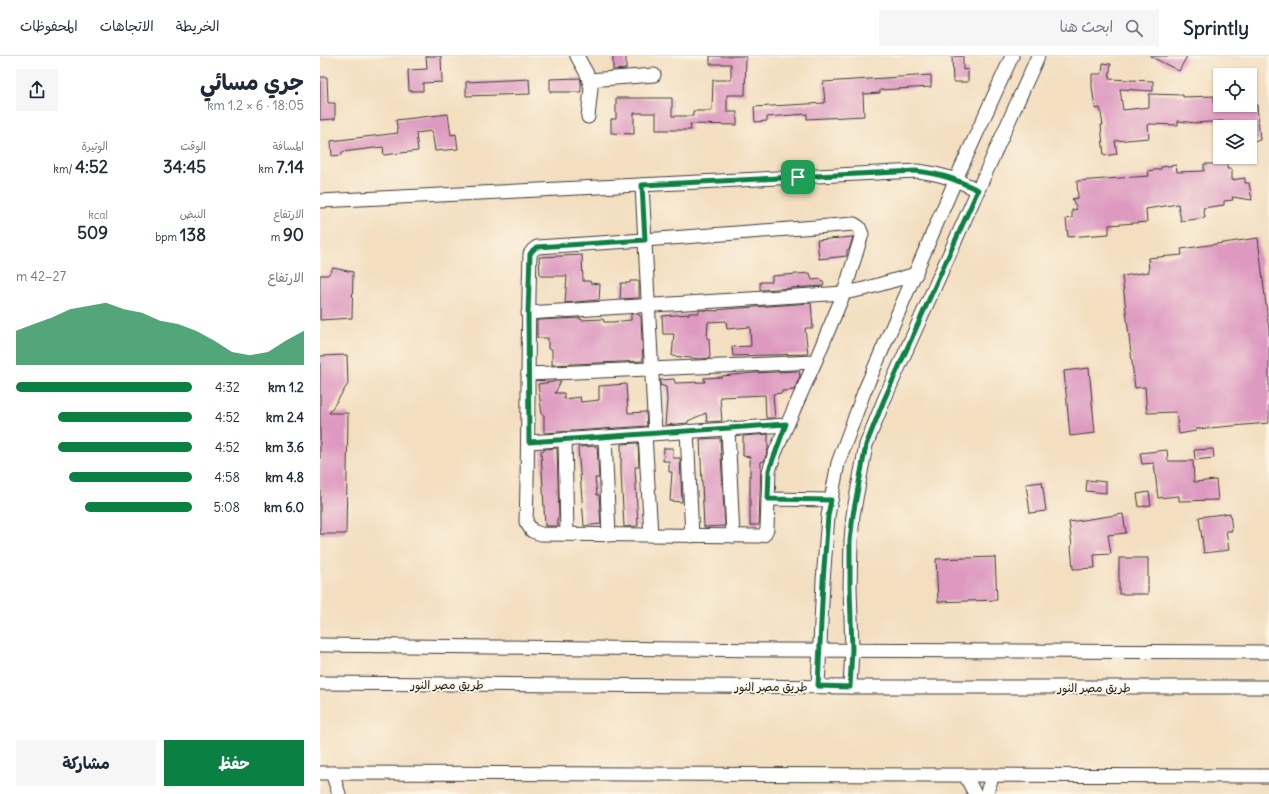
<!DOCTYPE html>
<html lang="ar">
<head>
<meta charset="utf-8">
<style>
	:root { --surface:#fff; --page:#f6f6f7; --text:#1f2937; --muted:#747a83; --line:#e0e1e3; --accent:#0b8043 }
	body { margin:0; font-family:Delius,"Playpen Sans Arabic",sans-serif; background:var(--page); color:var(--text); direction:rtl; height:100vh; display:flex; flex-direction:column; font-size:15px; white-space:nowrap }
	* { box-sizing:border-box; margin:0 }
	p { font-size:13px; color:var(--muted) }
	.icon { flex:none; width:22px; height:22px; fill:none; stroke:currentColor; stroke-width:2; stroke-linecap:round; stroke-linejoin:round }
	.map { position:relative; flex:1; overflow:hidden; direction:ltr }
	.drawer { display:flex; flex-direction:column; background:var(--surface); width:320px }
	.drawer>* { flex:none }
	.fabs { position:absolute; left:893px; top:12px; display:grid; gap:8px }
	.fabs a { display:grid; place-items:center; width:44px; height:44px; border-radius:0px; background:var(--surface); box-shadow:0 1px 3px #0004; font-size:20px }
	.pin { position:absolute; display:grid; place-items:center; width:34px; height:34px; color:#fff; margin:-17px; border-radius:8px; box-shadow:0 2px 6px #0006 }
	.round { display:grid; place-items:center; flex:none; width:42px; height:42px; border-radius:0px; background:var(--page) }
	.headline { display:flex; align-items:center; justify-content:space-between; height:68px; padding:0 16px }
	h1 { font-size:22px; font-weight:700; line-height:30px }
	.figures { display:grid; grid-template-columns:repeat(3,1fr); gap:6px; height:68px; padding:4px 16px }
	.figures div { display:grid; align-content:center }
	.figures b { font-size:17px; font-weight:700 }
	.figures small { font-size:11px; font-weight:400 }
	.figures p { font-size:11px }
	.chart { height:112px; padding:8px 16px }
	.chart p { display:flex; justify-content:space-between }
	.chart svg { width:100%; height:72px; margin-top:4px; fill:var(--accent); opacity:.7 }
	.action { display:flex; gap:8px; margin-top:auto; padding:8px 16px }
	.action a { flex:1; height:46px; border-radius:0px; background:var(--accent); color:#fff; font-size:16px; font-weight:700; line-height:46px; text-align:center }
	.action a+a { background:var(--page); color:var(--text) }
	ul { padding:0 16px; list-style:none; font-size:13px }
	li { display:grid; grid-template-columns:64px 48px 1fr; align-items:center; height:30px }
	li i { height:10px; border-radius:5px; background:var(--accent) }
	header { display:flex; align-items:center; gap:24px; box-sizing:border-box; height:56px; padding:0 20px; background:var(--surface); border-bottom:1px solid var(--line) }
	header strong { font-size:19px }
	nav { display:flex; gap:22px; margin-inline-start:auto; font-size:14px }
	.search { width:280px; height:36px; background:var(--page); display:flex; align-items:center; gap:10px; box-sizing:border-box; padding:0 14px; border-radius:0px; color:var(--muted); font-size:15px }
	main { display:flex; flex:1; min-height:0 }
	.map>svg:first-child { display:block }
</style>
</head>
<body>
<header>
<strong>Sprintly</strong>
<div class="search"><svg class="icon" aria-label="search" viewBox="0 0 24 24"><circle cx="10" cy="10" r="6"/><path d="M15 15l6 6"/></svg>ابحث هنا</div>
<nav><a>الخريطة</a><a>الاتجاهات</a><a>المحفوظات</a></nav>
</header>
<main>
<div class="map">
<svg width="949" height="738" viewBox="0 0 949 738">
	<rect width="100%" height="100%" fill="#fcf5e5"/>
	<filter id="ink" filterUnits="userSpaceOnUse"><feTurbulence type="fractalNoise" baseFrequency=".025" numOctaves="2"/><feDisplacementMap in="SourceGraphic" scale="8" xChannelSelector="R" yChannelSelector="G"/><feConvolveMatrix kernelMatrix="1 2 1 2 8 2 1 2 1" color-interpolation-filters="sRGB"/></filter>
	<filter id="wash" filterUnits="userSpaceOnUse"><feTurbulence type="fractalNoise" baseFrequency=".012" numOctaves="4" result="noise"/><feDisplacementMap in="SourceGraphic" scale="16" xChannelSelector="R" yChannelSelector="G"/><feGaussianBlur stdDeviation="0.9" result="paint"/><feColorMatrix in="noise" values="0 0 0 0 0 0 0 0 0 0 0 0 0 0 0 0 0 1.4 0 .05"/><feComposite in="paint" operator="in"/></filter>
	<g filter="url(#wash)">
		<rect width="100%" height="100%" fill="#f3dec0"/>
		<g id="blocks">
			<g fill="#dd99c0">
				<polygon points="106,0 121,0 122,26 103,27 103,35 89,35 88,14 107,13"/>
				<polygon points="293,0 306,0 306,13 293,14"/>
				<polygon points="390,0 426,0 425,39 407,39 407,56 417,56 417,69 370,68 371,74 336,74 336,57 314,57 314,78 291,77 291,63 296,63 296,42 352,42 352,60 373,60 373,55 392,55 393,24 411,24 411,8 390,8"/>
				<polygon points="632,0 643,0 643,14 648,13 648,26 633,26"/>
				<polygon points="830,0 867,0 859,15"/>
				<polygon points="783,7 791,8 789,23 833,25 833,35 800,33 803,54 829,51 829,38 863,39 863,41 894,40 894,49 937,49 940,84 930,85 930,71 904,71 903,65 876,67 858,65 858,69 828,68 829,82 795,85 797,98 784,100 781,69 783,69 780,52 775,53 772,31 772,18 782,18"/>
				<polygon points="611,19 611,31 560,34 560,37 543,38 544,60 487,63 487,58 447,61 447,65 435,66 434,51 505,47 503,26"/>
				<polygon points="0,21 7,21 8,47 15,47 15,63 0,64"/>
				<polygon points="260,22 261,27 261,36 230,36 230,23"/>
				<polygon points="209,23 210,38 146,40 146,26"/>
				<polygon points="128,58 131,79 136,78 138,93 115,95 112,75 96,77 98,95 64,99 63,91 22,96 22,99 12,100 11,85 78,77 76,64"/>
				<polygon points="884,108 907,108 907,113 912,113 912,124 925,122 925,127 929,127 932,144 912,141 913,144 904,145 904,149 883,152 885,162 861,165 858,148 826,153 827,166 789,169 789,178 748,181 746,163 752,162 752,154 757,153 752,143 758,142 757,125 829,120 828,115 841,113 841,111 856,109 857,116 884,115"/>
				<polygon points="533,181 529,194 527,194 527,200 499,203 497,184"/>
				<polygon points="938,182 949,274 949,367 876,373 876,375 859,378 856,356 827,357 825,331 815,332 802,220 829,216 828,202 862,199 861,193"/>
				<polygon points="262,199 263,225 270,225 270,227 280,228 279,244 245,247 247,220 220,220 219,201"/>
				<polygon points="13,212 33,216 32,262 0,264 0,219 8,219"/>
				<polygon points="490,217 492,224 501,223 504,228 503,230 440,234 440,226 452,226 452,220"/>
				<polygon points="310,225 319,225 319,242 300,243 301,227 310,227"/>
				<polygon points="491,247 493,272 485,272 488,298 413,300 412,291 431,290 430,271 407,273 406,265 388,266 387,282 389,282 390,302 380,303 352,300 354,278 343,278 342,260 369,258 369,257 379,257 379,254 398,255 398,254 407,253"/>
				<polygon points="311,258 319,258 319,260 321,260 323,305 322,305 232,309 232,293 228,293 228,282 217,282 217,264 261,262 261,264 283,263 284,266 292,266 311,264"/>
				<polygon points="27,299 28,328 9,357 28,357 26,478 0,478 0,300"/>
				<polygon points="769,312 775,377 750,380 744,315"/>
				<polygon points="479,315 480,320 474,334 462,335 462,337 453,338 455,362 446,362 445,339 400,341 402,365 387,366 386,357 368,365 368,367 345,369 347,344 346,331 340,329 340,324 354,323 355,327 385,326 384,322 402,321 402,320 434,317"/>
				<polygon points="233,325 241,325 235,337 244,337 244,343 260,341 261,346 279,344 279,330 306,328 308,357 326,356 327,370 224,377 224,359 222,359 218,328 233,326"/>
				<polygon points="448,378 448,393 444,405 441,406 439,469 430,469 430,401 423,400 423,380"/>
				<polygon points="400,382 405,470 384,471 380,383"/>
				<polygon points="318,387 319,411 315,411 318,470 304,471 301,417 301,388"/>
				<polygon points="277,390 279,422 275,422 277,439 279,439 281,468 264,470 258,391"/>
				<polygon points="237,392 239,462 237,462 238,470 225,470 221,395 224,395 224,393"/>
				<polygon points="344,392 353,392 353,402 360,402 362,446 350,445 352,416 349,416 349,405 343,405"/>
				<polygon points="893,393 894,402 875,404 874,394"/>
				<polygon points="847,394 848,405 873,405 874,426 896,424 898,444 859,445 859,440 838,442 834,407 822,408 820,397"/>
				<polygon points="767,424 786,426 786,437 766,435"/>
				<polygon points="722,426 726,455 710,457 706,428"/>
				<polygon points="829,436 831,449 819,451 817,438"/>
				<polygon points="910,457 912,475 906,475 909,494 884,497 879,461"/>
				<polygon points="803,458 806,477 788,479 791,498 774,499 775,512 753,513 751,490 752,490 749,466"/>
				<polygon points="675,501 677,544 618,546 616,503"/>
				<rect x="799" y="502" width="29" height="36"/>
			</g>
		</g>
	</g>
	<g filter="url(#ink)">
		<use href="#blocks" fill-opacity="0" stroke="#3c3935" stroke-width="1"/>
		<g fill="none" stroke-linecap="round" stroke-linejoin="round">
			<defs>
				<g id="minor">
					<polyline points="257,0 267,18 271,32 268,61"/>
					<polyline points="269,24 334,19"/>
					<polyline points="322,129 335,377"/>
					<path d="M0 145 597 115C622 118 635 123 658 134"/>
					<path d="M534 168 539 171 542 178 524 237 495 306 467 369 455 397 449 415 447 473 444 479 439 480 221 478 212 475 206 466C209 377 207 288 210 198L213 194 217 191 325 184Z"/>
					<polyline points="208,257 524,237 544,233 596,218"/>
					<polyline points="208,318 495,306"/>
					<polyline points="408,372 413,480"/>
					<polyline points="367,375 372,480"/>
					<polyline points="325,378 331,479"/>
					<polyline points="285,381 289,479"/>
					<polyline points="245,383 247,478"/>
					<polyline points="209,386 467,369"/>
					<polyline points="448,443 511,444"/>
					<polyline points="0,589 458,594 949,596"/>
					<polyline points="0,627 530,631 949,631"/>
					<polyline points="498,630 503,525 508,460 518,407 544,336 636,123 692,0"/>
					<polyline points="530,631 532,593 530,532 531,485 533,459 546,389 564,344 718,0"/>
					<polyline points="0,717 949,720"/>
					<polyline points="12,717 19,738"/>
					<polyline points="645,719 655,738"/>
					<polyline points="666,738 673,719"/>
				</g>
			</defs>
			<use href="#minor" stroke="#3c3935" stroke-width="15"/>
			<use href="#minor" stroke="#fff" stroke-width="13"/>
		</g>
	</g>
	<g fill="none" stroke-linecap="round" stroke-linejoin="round" filter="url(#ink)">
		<defs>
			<path id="route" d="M596 115C622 118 635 123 658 134L564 344 546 389 533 459 530 485V532L532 593 530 631 498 630 503 525 508 460 511 444 448 443 449 414 466 368 209 386 208 257 210 198 213 194 217 191 325 184 322 129Z"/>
		</defs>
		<use href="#route" stroke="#fff" stroke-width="8"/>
		<use href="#route" stroke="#0b8043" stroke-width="5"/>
	</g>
	<g text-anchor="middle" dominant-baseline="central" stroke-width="3.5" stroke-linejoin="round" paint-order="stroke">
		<g font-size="12" fill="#1c1c1c" stroke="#fcf5e5">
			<text x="127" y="628">طريق مصر النور</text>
			<text x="451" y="630">طريق مصر النور</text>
			<text x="774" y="631">طريق مصر النور</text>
		</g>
	</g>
</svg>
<div class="fabs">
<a><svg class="icon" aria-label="locate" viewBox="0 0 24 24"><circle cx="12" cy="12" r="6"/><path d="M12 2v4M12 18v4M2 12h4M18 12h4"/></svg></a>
<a><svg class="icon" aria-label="layers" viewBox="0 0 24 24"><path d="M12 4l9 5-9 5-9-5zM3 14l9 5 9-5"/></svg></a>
</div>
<div class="pin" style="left:478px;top:121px;background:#1e9e55"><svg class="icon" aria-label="arrive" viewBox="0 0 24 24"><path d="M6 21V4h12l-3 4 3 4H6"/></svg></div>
</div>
<section class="drawer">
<div class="headline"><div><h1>جري مسائي</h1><p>18:05 · 6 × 1.2 km</p></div><a class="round"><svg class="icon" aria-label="share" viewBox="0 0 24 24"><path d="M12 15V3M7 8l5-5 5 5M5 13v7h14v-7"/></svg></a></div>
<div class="figures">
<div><p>المسافة</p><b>7.14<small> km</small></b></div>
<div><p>الوقت</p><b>34:45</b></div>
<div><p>الوتيرة</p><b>4:52<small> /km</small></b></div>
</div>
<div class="figures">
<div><p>الارتفاع</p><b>90<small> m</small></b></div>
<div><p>النبض</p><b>138<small> bpm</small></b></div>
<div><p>kcal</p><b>509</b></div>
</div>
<div class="chart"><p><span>الارتفاع</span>27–42 m</p>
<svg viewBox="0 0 160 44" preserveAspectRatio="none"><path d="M0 44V23L10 19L20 15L30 10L40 8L50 6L60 10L70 12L80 17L90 19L100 23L110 29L120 36L130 38L140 36L150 29L160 23V44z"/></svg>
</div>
<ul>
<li><b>1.2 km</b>4:32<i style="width:100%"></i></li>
<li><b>2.4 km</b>4:52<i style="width:76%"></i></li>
<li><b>3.6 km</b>4:52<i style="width:76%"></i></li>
<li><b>4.8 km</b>4:58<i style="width:70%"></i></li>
<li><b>6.0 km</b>5:08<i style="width:61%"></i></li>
</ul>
<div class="action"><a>حفظ</a><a>مشاركة</a></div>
</section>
</main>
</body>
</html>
